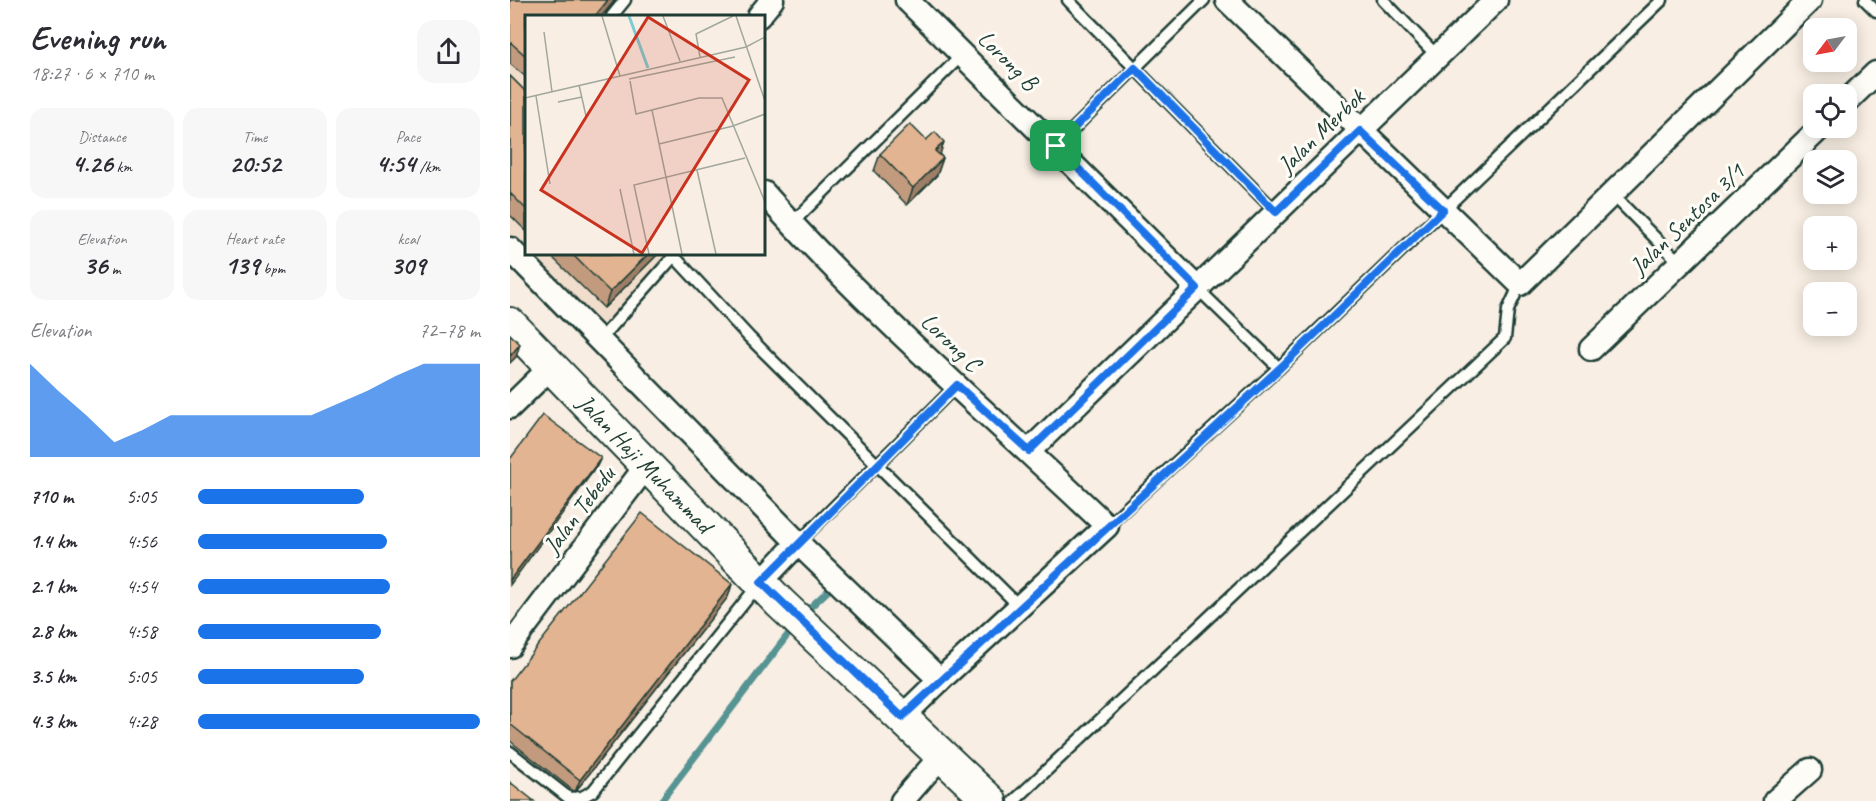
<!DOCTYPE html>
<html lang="en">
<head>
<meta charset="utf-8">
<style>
	:root { --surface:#fff; --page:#f7f7f7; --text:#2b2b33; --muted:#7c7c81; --accent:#1a73e8 }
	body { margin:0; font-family:Caveat,sans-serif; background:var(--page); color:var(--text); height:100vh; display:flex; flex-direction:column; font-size:22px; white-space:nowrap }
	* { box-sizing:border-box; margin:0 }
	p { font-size:20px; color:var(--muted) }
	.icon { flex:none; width:33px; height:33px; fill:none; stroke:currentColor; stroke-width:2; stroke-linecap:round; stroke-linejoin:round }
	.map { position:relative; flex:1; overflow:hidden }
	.details { display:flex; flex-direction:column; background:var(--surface); width:510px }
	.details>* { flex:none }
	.needle { width:39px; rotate:238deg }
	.fabs { position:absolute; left:1293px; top:18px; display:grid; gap:12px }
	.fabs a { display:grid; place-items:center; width:54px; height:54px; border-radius:12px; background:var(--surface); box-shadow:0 3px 15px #0003; font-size:30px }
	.pin { position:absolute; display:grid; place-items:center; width:51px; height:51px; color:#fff; margin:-26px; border-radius:12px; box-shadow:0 3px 9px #0006 }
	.round { display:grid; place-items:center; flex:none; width:63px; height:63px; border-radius:18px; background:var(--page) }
	.summary { display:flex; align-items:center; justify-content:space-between; height:102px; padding:0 30px }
	h1 { font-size:33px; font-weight:800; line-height:45px }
	.figures { display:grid; grid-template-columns:repeat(3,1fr); gap:9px; height:102px; padding:6px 30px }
	.figures div { display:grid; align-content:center; border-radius:15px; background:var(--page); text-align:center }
	.figures b { font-size:26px; font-weight:800 }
	.figures small { font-size:16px; font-weight:400 }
	.figures p { font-size:16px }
	.chart { height:168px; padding:12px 30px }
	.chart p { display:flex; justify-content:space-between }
	.chart svg { width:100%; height:108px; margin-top:6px; fill:var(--accent); opacity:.7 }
	ul { padding:0 30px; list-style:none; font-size:20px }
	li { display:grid; grid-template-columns:96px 72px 1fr; align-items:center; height:45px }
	li i { height:15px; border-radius:8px; background:var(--accent) }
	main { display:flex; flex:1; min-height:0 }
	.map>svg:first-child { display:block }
</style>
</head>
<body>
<main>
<section class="details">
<div class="summary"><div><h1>Evening run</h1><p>18:27 · 6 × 710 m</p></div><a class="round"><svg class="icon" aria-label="share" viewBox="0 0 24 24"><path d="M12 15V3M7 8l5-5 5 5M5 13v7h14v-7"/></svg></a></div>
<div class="figures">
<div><p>Distance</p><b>4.26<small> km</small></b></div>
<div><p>Time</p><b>20:52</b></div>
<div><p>Pace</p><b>4:54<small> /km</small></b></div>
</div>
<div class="figures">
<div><p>Elevation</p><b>36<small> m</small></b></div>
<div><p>Heart rate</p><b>139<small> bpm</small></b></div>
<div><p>kcal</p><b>309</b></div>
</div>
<div class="chart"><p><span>Elevation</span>72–78 m</p>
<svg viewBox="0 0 160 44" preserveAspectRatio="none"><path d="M0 44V6L10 17L20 27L30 38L40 33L50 27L60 27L70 27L80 27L90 27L100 27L110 22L120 17L130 11L140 6L150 6L160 6V44z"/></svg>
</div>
<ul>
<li><b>710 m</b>5:05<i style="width:59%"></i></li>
<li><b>1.4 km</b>4:56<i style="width:67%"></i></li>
<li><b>2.1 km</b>4:54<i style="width:68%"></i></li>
<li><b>2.8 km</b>4:58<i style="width:65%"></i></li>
<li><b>3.5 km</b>5:05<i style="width:59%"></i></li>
<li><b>4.3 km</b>4:28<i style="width:100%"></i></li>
</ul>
</section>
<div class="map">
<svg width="1366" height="801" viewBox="0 0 1366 801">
	<rect width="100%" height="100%" fill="#f8eee3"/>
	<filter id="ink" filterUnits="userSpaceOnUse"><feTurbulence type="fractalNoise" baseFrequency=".0167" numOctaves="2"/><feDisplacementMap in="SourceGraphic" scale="12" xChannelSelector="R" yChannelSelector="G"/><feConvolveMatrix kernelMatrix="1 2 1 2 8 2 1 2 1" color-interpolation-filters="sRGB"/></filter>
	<g filter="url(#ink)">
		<polygon fill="#f1ddcb" points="0,0 108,0 95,16 16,16 16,254 154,254 156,256 88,332 0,238"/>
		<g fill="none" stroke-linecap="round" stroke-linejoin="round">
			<g stroke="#579393" stroke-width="7">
				<polyline points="293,614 322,587"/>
				<polyline points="151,801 283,628"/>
			</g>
			<defs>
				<g id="lane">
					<polyline points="558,0 766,212"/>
					<polyline points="873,0 927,56"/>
					<polyline points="1355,0 1366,11"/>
					<polyline points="102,16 115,0"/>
					<polyline points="546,146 694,0"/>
					<polyline points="1102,194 1170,263"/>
					<polyline points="281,224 453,54"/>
					<polyline points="162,254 239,337 511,608"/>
					<polyline points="687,288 769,368"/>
					<polyline points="89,341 164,256"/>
					<polyline points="597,526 769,368 1152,0"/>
					<polyline points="288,543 447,385"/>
					<polyline points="0,752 59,798 72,797 83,791 249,584"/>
					<polyline points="504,801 995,338 998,310 1010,284"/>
				</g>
				<g id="street">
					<polyline points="397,0 687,288"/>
					<polyline points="717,0 1010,284 1300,0"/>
					<polyline points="249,16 262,0"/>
					<polyline points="1336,102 1366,73"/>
					<path d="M254 193C359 312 482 416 597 526L430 680"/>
					<polyline points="0,249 288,543 430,680 392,717"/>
					<polyline points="1081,349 1310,128"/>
					<polyline points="0,407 41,367"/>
					<polyline points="519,451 986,0"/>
					<polyline points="251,582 288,543"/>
					<polyline points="0,646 137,465"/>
					<polyline points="392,801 432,755"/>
					<polyline points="1265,801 1300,770"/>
				</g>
				<g id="secondary">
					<path id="s1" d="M0 324 270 603 480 801"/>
				</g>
			</defs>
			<use href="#lane" stroke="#1f3d34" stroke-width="15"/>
			<use href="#street" stroke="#1f3d34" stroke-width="27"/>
			<use href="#secondary" stroke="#1f3d34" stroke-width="36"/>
			<use href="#lane" stroke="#fdfcf7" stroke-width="10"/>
			<use href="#street" stroke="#fdfcf7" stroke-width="22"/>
			<use href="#secondary" stroke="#fdfcf7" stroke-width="32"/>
		</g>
		<g fill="#c29b7e" stroke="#1f3d34" stroke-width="1.5">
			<polygon points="0,0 105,0 92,16 16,16 16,77 0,64"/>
			<polygon points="0,76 16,92 16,231 0,215"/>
			<polygon points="370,154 430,155 433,158 427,175 397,205 364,171"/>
			<polygon points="39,254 148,254 94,308"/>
			<polygon points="222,584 218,597 65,792 0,741 0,681"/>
		</g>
		<g fill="#9e7e66" stroke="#1f3d34" stroke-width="1.5">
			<polygon points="98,0 105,0 92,16 85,16"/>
			<polygon points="434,142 429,158 425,151"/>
			<polygon points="433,158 427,175 397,205 403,188"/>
			<polygon points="138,254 148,254 94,308 100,292"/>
			<polygon points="10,344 6,357 0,363 0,356"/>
			<polygon points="91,458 87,466 0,585 0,580"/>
			<polygon points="222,584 218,597 65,792 70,780"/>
		</g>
		<g fill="#e2b492" stroke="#1f3d34" stroke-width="1.5">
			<polygon points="0,0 98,0 85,16 16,16 16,56 0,42"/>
			<polygon points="0,76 16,92 16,209 0,193"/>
			<polygon points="400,124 416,140 425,132 434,142 425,151 433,158 403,188 370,154"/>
			<polygon points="62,254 138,254 100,292"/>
			<polygon points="0,334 10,344 0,356"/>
			<polygon points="33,415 91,458 0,580 0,459"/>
			<polygon points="132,513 222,584 70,780 0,724 0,681"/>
			<polygon points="0,782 24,801 0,801"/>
		</g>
	</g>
	<g fill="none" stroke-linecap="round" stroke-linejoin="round" filter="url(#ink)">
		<defs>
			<polygon id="route" points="625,68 766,212 850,131 933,210 770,368 392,717 251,582 447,385 519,451 687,288 546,146"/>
		</defs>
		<use href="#route" stroke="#fff" stroke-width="12"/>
		<use href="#route" stroke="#1a73e8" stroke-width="8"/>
	</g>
	<g text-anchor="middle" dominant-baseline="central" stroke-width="6" stroke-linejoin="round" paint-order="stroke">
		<g font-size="24" fill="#1f3d34" stroke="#fdfcf7">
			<text transform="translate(498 60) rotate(45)">Lorong B</text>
			<text transform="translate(811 131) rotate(-44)">Jalan Merbok</text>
			<text transform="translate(1177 219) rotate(-44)">Jalan Sentosa 3/1</text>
			<text transform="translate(441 342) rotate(44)">Lorong C</text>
			<text stroke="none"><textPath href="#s1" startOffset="194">Jalan Haji Muhammad</textPath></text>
			<text transform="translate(69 510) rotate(-53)">Jalan Tebedu</text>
		</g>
	</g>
	<g transform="translate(15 15)">
		<rect width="240" height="240" fill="#f8eee3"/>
		<path fill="none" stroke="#7ccdd3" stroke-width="3" d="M104 1 123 53"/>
		<path fill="none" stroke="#a1a79d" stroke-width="1.5" d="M77 1 95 61M138 1 155 46M211 1 240 86M19 17 27 77M175 42 171 19 208 1M104 64 210 42M105 66 111 99 174 83H197L240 187M54 70 61 101M11 81 25 169M0 83 221 32 240 22M33 87 57 82M127 95 157 239M134 129 208 111 240 99M172 155 191 239M95 174 109 239M124 239 109 170 220 143"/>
		<path fill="#c8321e" fill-opacity="0.15" stroke="#c8321e" stroke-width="3" d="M123 2 224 65 117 238 16 175Z"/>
		<rect width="240" height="240" fill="none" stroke="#1f3d34" stroke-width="3"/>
	</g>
</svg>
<div class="fabs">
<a><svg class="needle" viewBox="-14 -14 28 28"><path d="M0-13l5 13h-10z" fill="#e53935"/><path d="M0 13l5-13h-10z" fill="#7c7c81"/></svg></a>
<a><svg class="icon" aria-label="locate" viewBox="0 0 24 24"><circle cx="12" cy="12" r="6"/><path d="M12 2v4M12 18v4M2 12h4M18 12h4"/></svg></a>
<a><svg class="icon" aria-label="layers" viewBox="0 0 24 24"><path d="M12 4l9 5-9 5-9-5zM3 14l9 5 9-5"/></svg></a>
<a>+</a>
<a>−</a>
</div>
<div class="pin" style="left:546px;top:146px;background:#1e9e55"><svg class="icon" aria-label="arrive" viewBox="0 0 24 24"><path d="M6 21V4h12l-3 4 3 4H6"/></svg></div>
</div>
</main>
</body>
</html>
